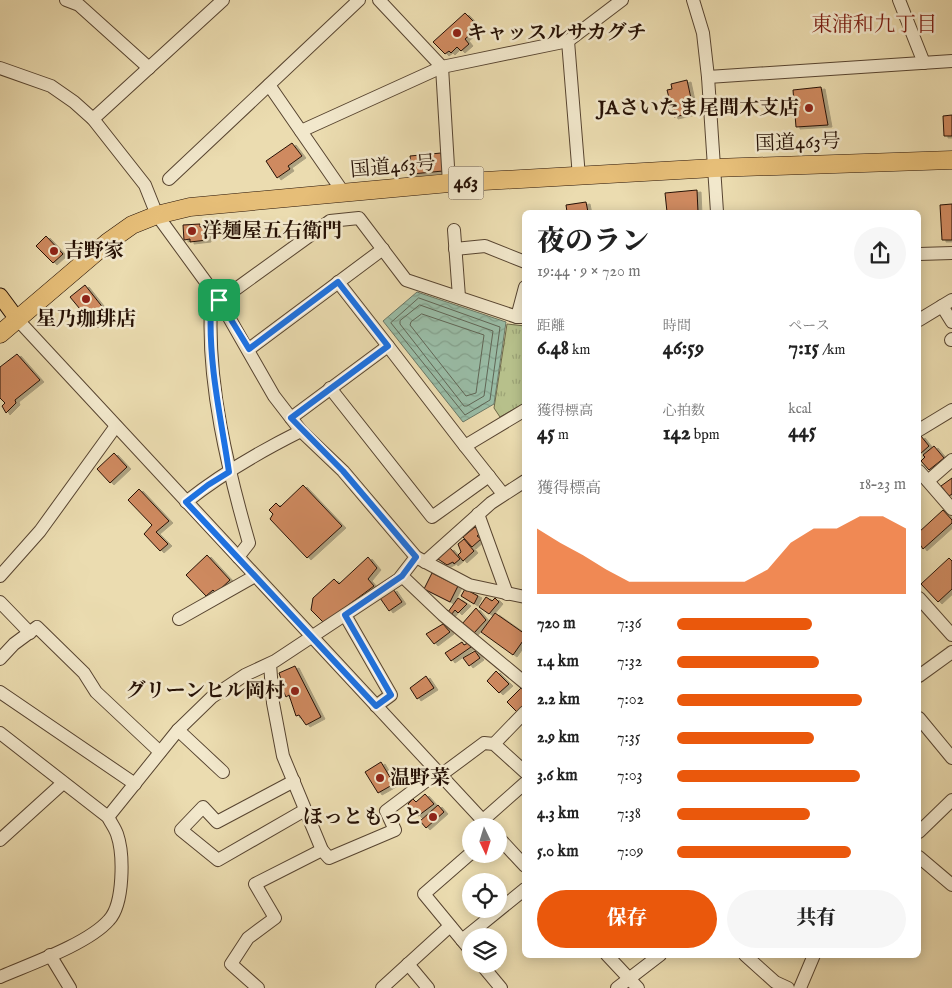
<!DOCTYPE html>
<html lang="ja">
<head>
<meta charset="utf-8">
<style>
	:root { --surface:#fff; --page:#f6f6f6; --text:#222; --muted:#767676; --accent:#ea580c }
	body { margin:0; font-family:"IM FELL English","Noto Serif JP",serif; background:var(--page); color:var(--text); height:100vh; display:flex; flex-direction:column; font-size:19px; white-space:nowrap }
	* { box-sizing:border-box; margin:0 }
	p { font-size:16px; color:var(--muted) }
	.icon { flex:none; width:28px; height:28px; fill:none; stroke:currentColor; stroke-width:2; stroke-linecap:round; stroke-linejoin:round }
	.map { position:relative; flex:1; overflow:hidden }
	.details { position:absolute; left:522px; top:210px; width:399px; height:748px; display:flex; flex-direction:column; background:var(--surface); border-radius:8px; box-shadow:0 2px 12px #0003 }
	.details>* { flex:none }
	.needle { width:32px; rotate:176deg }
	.buttons { position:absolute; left:462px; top:818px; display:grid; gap:10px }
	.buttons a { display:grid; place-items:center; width:45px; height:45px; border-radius:50%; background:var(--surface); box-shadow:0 2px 12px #0003; font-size:25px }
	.pin { position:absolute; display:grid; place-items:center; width:42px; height:42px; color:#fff; margin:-21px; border-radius:10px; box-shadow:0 2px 8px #0006 }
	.round { display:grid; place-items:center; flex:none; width:52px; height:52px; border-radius:26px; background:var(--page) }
	.headline { display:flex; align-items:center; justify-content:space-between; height:85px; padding:0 15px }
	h1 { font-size:28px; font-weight:800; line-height:38px }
	.figures { display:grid; grid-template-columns:repeat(3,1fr); gap:8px; height:85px; padding:5px 15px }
	.figures div { display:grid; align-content:center }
	.figures b { font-size:21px; font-weight:800 }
	.figures small { font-size:14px; font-weight:400 }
	.figures p { font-size:14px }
	.chart { height:140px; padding:10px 15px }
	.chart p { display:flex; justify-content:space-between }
	.chart svg { width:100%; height:90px; margin-top:5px; fill:var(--accent); opacity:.7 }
	.button { display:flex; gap:10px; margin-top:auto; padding:10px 15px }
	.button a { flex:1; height:58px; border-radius:30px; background:var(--accent); color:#fff; font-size:20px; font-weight:800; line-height:58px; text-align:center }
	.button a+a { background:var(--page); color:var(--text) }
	ul { padding:0 15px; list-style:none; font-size:16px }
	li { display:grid; grid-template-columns:80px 60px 1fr; align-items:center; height:38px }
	li i { height:12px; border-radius:6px; background:var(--accent) }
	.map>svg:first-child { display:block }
</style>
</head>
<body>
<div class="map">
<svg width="952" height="988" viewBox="0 0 952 988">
	<defs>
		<pattern id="park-tufts" width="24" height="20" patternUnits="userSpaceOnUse" patternTransform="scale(1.25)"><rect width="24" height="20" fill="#b7c08b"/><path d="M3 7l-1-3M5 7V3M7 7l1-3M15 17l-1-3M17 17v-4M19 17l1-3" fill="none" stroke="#9da476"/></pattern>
		<pattern id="water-waves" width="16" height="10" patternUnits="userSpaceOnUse" patternTransform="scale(1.25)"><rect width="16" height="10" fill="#99bca6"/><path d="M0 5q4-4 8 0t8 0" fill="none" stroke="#84a18d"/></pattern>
		<filter id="shadow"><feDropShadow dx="4" dy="2" stdDeviation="0" flood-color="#0004"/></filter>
	</defs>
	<rect width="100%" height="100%" fill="#ebdcb0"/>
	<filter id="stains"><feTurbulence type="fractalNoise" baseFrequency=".004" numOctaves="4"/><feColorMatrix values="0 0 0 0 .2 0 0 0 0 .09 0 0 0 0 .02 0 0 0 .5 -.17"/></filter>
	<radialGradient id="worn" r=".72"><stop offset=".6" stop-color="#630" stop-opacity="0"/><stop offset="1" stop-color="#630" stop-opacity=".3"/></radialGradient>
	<polygon fill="url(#park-tufts)" stroke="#6e6848" points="507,324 525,326 525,403 500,417 494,408"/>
	<polygon fill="url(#water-waves)" stroke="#6b7866" points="417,292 506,322 494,404 463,422 383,321"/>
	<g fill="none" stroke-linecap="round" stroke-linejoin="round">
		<g stroke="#606656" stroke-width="1">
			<polygon points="419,298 500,327 490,400 465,415 391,323"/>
			<polygon points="420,305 493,331 484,396 467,406 464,406 400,324 400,321"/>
			<polygon points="422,314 484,335 476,393 466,396 410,325 411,322"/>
		</g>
	</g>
	<g fill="#cf8a60" stroke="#261105" filter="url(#shadow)">
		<polygon points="465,13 479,27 465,39 469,44 461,51 457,47 451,53 449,51 445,54 433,42"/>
		<polygon points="687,80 692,103 690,103 692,113 674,117 667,90 672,89 671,84"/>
		<polygon points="821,87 828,125 796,127 793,90"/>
		<polygon points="952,115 952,136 944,136 943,116"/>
		<polygon points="292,143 302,156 288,166 290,169 277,178 266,161"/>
		<polygon points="441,153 443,171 412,174 410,156"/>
		<polygon points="697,190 698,212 667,212 665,193"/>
		<polygon points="586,202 588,212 567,212 566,205"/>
		<polygon points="952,204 952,240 942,240 940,205"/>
		<polygon points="200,224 200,227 206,226 207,240 190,242 190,239 184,240 183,225"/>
		<polygon points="46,236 63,254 53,263 36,246"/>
		<polygon points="85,285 108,314 94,326 70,297"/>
		<polygon points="17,354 40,380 15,400 16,403 6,413 2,406 5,403 0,398 0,367"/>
		<polygon points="921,436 929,446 919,455 919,438"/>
		<polygon points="934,446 944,458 929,470 921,461 925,457 923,455"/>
		<polygon points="114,453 127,467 110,483 97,469"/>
		<polygon points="952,478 952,494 949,496 941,486"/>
		<polygon points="303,485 342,526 307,558 270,519 273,514 269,510 276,503 280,507"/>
		<polygon points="139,489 169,521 156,532 168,544 160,551 144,534 152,525 128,500"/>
		<polygon points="943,510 952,520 952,523 923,549 919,543 919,532"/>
		<polygon points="475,527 481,533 477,536 481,539 472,547 463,537"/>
		<polygon points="464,539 474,551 463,561 458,555 461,552 458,544"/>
		<polygon points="450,548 460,559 454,564 453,562 447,565 438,559"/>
		<polygon points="207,555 230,580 216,593 213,590 206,596 186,575"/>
		<polygon points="368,557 377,568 368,579 374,586 324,623 311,610 313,598 334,579 339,584"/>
		<polygon points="949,558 952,561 952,589 938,602 921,584"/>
		<polygon points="432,573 458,586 450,602 424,589"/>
		<polygon points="393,589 402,602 389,611 380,598"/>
		<polygon points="465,589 478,596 474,604 461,596"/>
		<polygon points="486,597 492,601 495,598 499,602 489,614 479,607"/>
		<polygon points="458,598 467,604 458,613 455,610 451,615 448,612"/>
		<polygon points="476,608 486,620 474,633 462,624"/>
		<polygon points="495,613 525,634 525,638 513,655 481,632"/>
		<polygon points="443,624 450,632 434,644 426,634"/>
		<polygon points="462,642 464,645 468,643 471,647 451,661 445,653"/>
		<polygon points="475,651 480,658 469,666 463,658"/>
		<polygon points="295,666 321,717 306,725 299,715 296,716 289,695 286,697 281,686 283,685 279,673"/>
		<polygon points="496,671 509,684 499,693 487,681"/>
		<polygon points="426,676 434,688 417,699 410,688"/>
		<polygon points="521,688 525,691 525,707 519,714 507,702"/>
		<polygon points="381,762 394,784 378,793 365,772"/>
		<polygon points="425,794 434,804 418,816 408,804 413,799 416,802"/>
		<polygon points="438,805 444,812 426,828 420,821"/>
	</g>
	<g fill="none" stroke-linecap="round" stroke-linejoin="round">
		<defs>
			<g id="minor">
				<polyline points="66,0 79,5 149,68"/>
				<polyline points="379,0 442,67 449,183"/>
				<polyline points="693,0 703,33 708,77 717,212"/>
				<polyline points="899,0 924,63"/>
				<polyline points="568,41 579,177"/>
				<polyline points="0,68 51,86 74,102 93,119 145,185 157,215 219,300 274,396 301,431 343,471 416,557 469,585 525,597"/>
				<polyline points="708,77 952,61"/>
				<polyline points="269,85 343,192"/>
				<polyline points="93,119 223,0"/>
				<polyline points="301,131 442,67 568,41 622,0"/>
				<polyline points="169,179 359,0"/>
				<polyline points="454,230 459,297"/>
				<polyline points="455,249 485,246 525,262"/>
				<polyline points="919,254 952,253"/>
				<polyline points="338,282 388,346"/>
				<polyline points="942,306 952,322"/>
				<polyline points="517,317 525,287"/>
				<polyline points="17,319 488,826"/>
				<polyline points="919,320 952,300"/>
				<polyline points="951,340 952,339"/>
				<polyline points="249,349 383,249"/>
				<polyline points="330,388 432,517 489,476"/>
				<polyline points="291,418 388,346 465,446 525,410"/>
				<polyline points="919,430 952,410"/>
				<polyline points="465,446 503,494"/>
				<polyline points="919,471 952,509"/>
				<polyline points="928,481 952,460"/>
				<path d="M186 502C221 474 261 451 301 431"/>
				<polyline points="478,514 507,594"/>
				<path d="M238 557 249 543C228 470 207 384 211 307L330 221 359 218 406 280 517 317H525"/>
				<polyline points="425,562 491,503 525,481"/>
				<polyline points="0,576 40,531 116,426"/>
				<polyline points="402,576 443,615 525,683"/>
				<polyline points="919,598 952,635"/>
				<polyline points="0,602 30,633"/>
				<polyline points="345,615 391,695 376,706"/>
				<polyline points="179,619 255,576"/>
				<polyline points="0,659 14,644 37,627 84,673 96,692 160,752"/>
				<polyline points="270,664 273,703 283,756 322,850 329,858 395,830 386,811 438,772"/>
				<polyline points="919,676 952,652"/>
				<polyline points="0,692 135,784"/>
				<polyline points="919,718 952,758"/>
				<polyline points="178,730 223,772"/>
				<path d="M0 733 108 817C111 823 115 828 117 834 124 854 124 904 109 920 88 944 30 964 0 977"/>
				<polyline points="494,744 525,712"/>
				<polyline points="441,775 484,743 494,744 525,772"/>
				<polyline points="294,781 217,822 203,807 181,830 218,860 305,810"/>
				<polyline points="108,817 178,730 212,697 245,675 275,661 399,579 416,557"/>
				<polyline points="482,821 525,783"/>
				<polyline points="919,832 952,800"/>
				<polyline points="499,838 525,866"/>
				<polyline points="0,840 63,783"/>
				<polyline points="471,853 424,894 471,951"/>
				<polyline points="919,857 952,885"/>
				<polyline points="462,940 525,889"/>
				<polyline points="50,955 70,988"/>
				<polyline points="607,955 638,988"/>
				<polyline points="745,955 775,982 788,988"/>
				<polyline points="408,964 428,988"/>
				<polyline points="481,964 501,988"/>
				<polyline points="258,988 231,964 248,938 275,918 255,884 322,850"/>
				<polyline points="382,988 450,926"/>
				<polyline points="617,988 660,955"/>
				<polyline points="800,988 814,955"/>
			</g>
			<polyline id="major" points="0,296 17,319"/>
			<polyline id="highway" points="0,334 108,242 132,225 157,215 190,207 449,183 714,168 952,160"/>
		</defs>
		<use href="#minor" stroke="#574430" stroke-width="14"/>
		<use href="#major" stroke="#261105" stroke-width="17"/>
		<use href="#highway" stroke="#261105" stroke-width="19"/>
		<use href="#minor" stroke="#f2e8cc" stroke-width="12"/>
		<use href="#major" stroke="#e6be78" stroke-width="15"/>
		<use href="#highway" stroke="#e6be78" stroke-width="18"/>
	</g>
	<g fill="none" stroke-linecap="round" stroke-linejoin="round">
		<defs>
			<path id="route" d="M338 282 388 346 291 418 343 471 416 557 402 576 345 615 391 695 376 706 186 502 208 485 229 472C221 418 208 363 211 307L219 300 249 349Z"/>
		</defs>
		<use href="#route" stroke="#fff" stroke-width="10"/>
		<use href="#route" stroke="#1a73e8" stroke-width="6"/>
	</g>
	<g fill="#8f2418" stroke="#f2e8cc" stroke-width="2">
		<circle cx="457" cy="33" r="5"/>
		<circle cx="809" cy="108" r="5"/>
		<circle cx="192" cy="231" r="5"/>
		<circle cx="54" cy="251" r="5"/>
		<circle cx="86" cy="299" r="5"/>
		<circle cx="295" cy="691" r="5"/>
		<circle cx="380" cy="778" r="5"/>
		<circle cx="433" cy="817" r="5"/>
	</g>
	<g text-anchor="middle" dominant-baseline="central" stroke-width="5" stroke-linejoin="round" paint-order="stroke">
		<rect fill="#f2e8cc" stroke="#635241" stroke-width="1" x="448.5" y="166.5" width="35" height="33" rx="4"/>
		<g font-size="19" font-weight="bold" fill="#261105">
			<text x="466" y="183">463</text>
		</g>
		<g font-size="20" font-weight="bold" fill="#261105" stroke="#f2e8cc" text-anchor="start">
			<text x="467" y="33">キャッスルサカグチ</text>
			<text x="799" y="108" text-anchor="end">JAさいたま尾間木支店</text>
			<text x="202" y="231">洋麺屋五右衛門</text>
			<text x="64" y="251">吉野家</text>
			<text x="86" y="319" text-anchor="middle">星乃珈琲店</text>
			<text x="285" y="691" text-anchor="end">グリーンヒル岡村</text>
			<text x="390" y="778">温野菜</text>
			<text x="423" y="817" text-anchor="end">ほっともっと</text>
		</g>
		<g font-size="20" fill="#261105" stroke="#f2e8cc">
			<text transform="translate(798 143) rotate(-2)">国道463号</text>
			<text transform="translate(393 167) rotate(-5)">国道463号</text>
		</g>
		<g font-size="21" fill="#7a1f14" stroke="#f2e8cc">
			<text x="874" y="25">東浦和九丁目</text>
		</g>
	</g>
	<rect width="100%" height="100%" filter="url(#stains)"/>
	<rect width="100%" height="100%" fill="url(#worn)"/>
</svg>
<div class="buttons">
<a><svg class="needle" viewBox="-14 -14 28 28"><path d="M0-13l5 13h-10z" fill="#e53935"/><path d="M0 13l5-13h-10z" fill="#767676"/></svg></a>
<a><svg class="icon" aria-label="locate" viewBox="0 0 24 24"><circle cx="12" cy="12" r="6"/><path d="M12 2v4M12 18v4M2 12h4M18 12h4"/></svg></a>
<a><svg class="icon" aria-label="layers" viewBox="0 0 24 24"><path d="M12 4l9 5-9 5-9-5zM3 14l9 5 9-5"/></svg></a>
</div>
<div class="pin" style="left:219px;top:300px;background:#1e9e55"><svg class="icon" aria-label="arrive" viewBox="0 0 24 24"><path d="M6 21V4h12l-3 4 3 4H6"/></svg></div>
<section class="details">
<div class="headline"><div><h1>夜のラン</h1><p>19:44 · 9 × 720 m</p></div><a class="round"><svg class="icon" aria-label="share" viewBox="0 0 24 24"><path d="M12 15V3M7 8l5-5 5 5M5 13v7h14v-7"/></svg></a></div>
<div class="figures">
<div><p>距離</p><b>6.48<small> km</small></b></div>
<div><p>時間</p><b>46:59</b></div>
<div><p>ペース</p><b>7:15<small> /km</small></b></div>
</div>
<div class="figures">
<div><p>獲得標高</p><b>45<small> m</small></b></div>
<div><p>心拍数</p><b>142<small> bpm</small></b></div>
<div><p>kcal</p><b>445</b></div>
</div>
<div class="chart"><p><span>獲得標高</span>18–23 m</p>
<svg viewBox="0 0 160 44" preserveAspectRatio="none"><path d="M0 44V12L10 19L20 25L30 32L40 38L50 38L60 38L70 38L80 38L90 38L100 32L110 19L120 12L130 12L140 6L150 6L160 12V44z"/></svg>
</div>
<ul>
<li><b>720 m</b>7:36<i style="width:59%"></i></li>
<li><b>1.4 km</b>7:32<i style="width:62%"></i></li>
<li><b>2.2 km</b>7:02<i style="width:81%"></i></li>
<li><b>2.9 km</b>7:35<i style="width:60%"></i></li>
<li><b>3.6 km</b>7:03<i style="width:80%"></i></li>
<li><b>4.3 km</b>7:38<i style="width:58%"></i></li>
<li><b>5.0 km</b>7:09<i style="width:76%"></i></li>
</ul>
<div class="button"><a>保存</a><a>共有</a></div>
</section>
</div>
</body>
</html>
